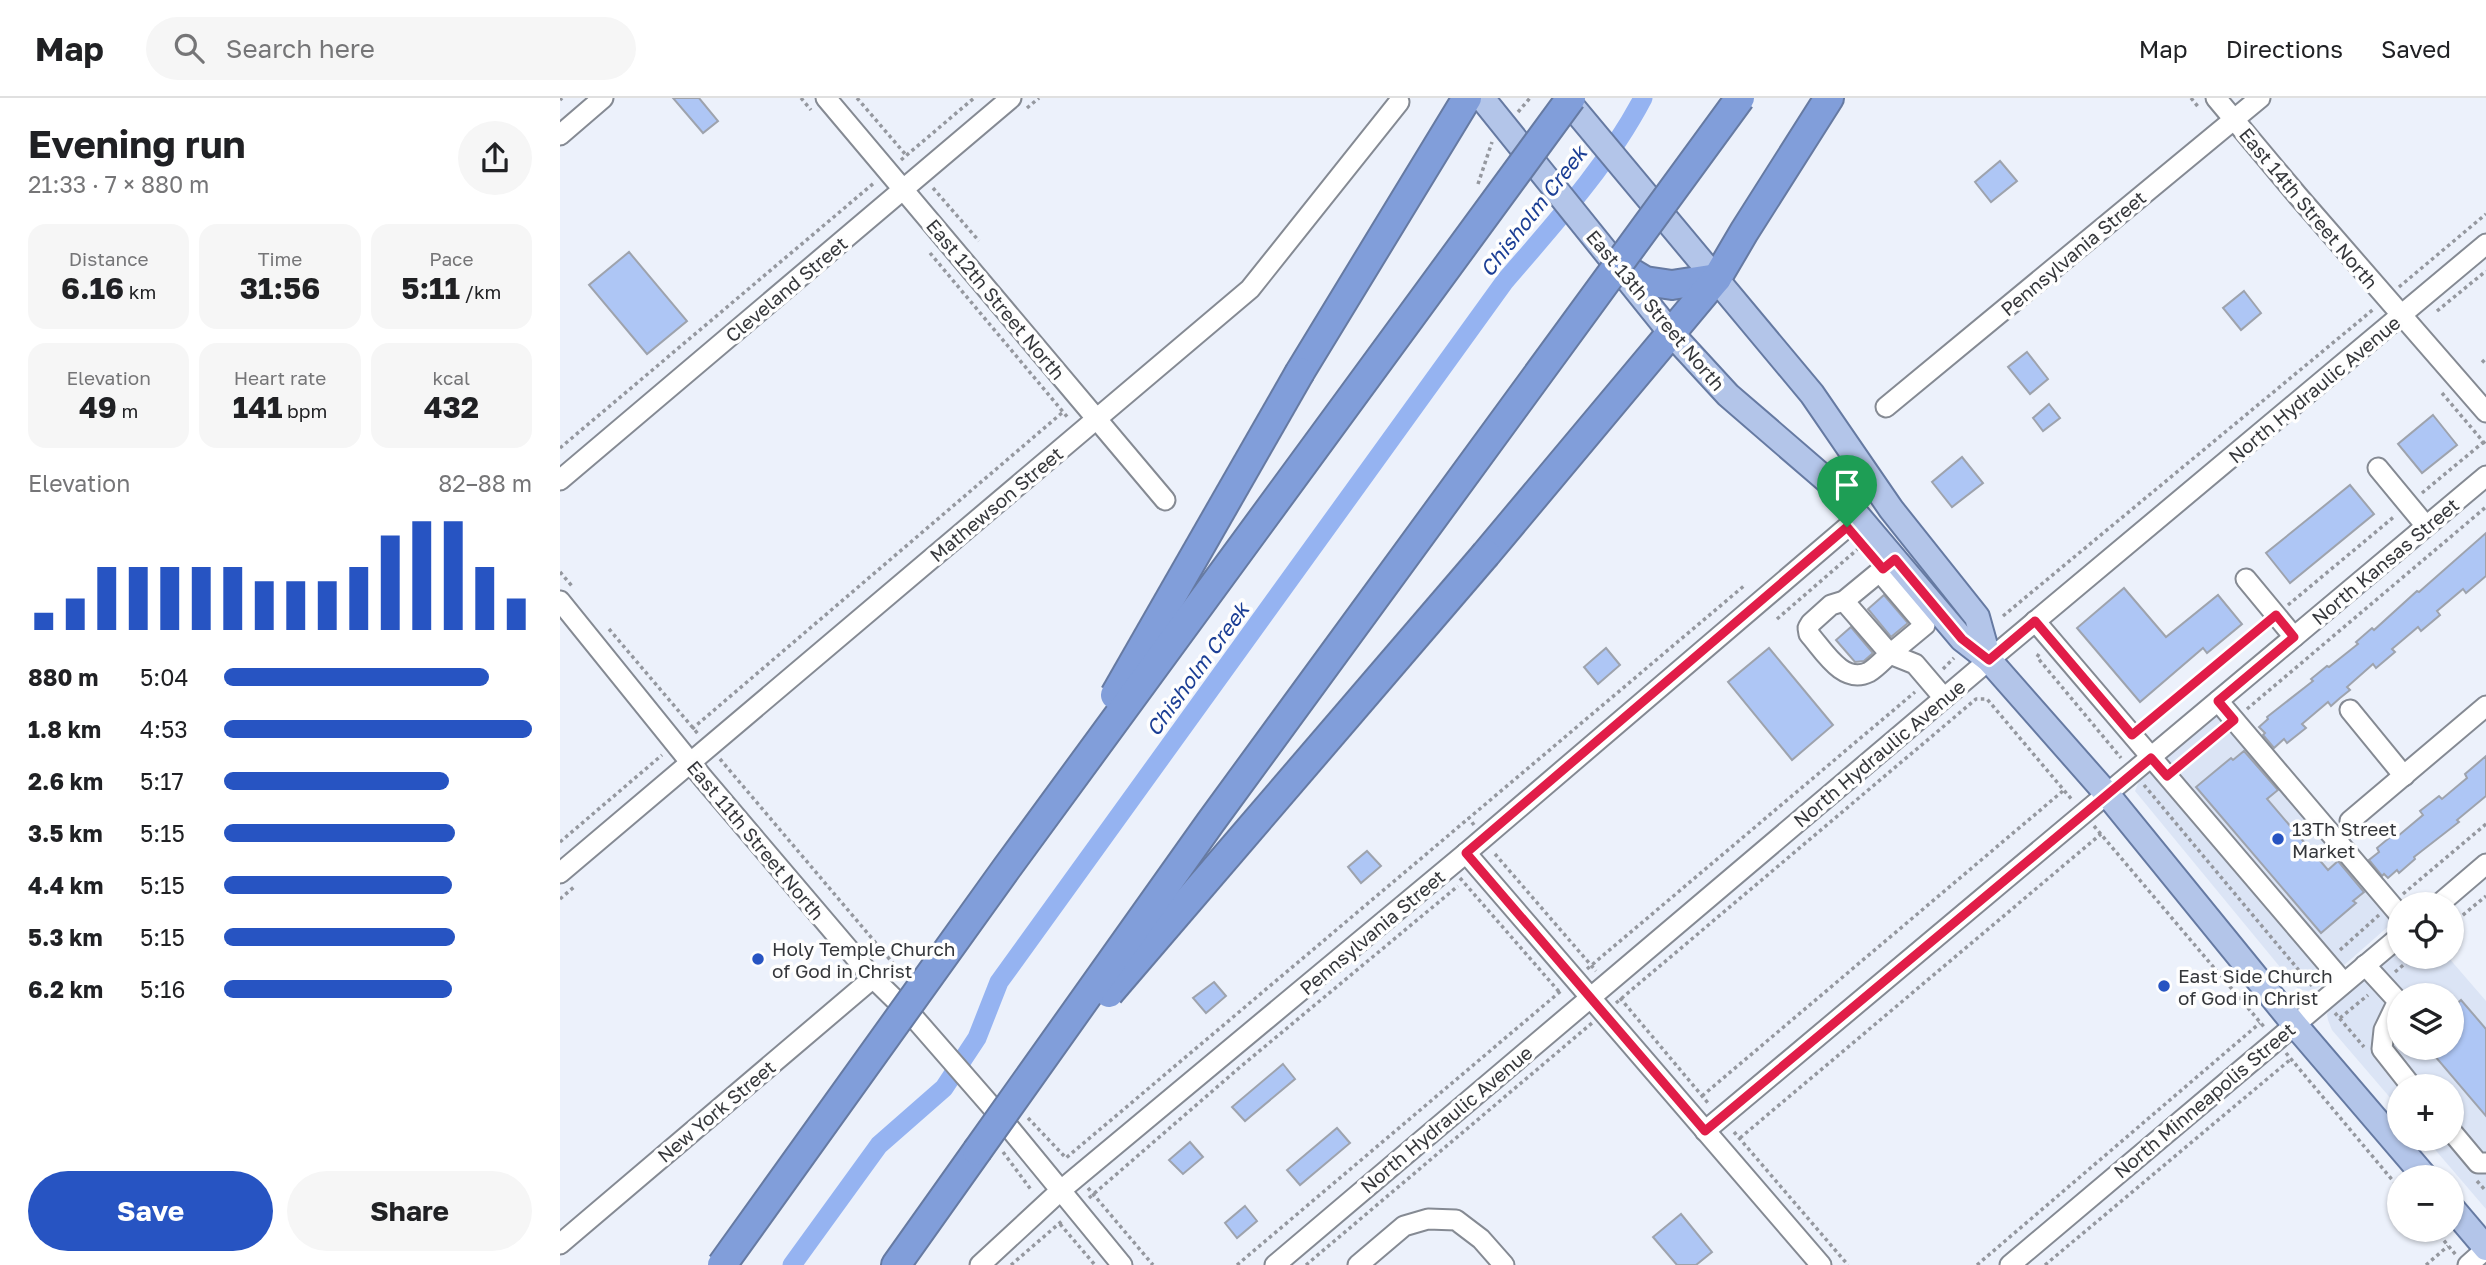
<!DOCTYPE html>
<html lang="en">
<head>
<meta charset="utf-8">
<style>
	:root { --surface:#fff; --page:#f6f6f6; --text:#202124; --muted:#757577; --line:#e0e0e0; --accent:#2754c2 }
	body { margin:0; font-family:"Golos Text",sans-serif; background:var(--page); color:var(--text); height:100vh; display:flex; flex-direction:column; font-size:26px; white-space:nowrap }
	* { box-sizing:border-box; margin:0 }
	p { font-size:23px; color:var(--muted) }
	.icon { flex:none; width:38px; height:38px; fill:none; stroke:currentColor; stroke-width:2; stroke-linecap:round; stroke-linejoin:round }
	.map { position:relative; flex:1; overflow:hidden }
	.sheet { display:flex; flex-direction:column; background:var(--surface); width:560px }
	.sheet>* { flex:none }
	.buttons { position:absolute; left:1827px; top:794px; display:grid; gap:14px }
	.buttons a { display:grid; place-items:center; width:77px; height:77px; border-radius:50%; background:var(--surface); box-shadow:0 2px 5px #0004; font-size:35px }
	.pin { position:absolute; display:grid; place-items:center; width:60px; height:60px; color:#fff; margin:-72px -30px; border-radius:50% 50% 50% 0; rotate:-45deg; box-shadow:0 0 7px #0007 }
	.pin .icon { rotate:45deg }
	.round { display:grid; place-items:center; flex:none; width:74px; height:74px; border-radius:37px; background:var(--page) }
	.head { display:flex; align-items:center; justify-content:space-between; height:119px; padding:0 28px }
	h1 { font-size:38px; font-weight:700; line-height:52px }
	.metrics { display:grid; grid-template-columns:repeat(3,1fr); gap:10px; height:119px; padding:7px 28px }
	.metrics div { display:grid; align-content:center; border-radius:18px; background:var(--page); text-align:center }
	.metrics b { font-size:30px; font-weight:700 }
	.metrics small { font-size:19px; font-weight:400 }
	.metrics p { font-size:19px }
	.chart { height:196px; padding:14px 28px }
	.chart p { display:flex; justify-content:space-between }
	.chart svg { width:100%; height:126px; margin-top:7px; stroke:var(--accent); stroke-width:6 }
	.action { display:flex; gap:14px; margin-top:auto; padding:14px 28px }
	.action a { flex:1; height:80px; border-radius:42px; background:var(--accent); color:#fff; font-size:28px; font-weight:700; line-height:80px; text-align:center }
	.action a+a { background:var(--page); color:var(--text) }
	ul { padding:0 28px; list-style:none; font-size:23px }
	li { display:grid; grid-template-columns:112px 84px 1fr; align-items:center; height:52px }
	li i { height:18px; border-radius:9px; background:var(--accent) }
	header { display:flex; align-items:center; gap:42px; box-sizing:border-box; height:98px; padding:0 35px; background:var(--surface); border-bottom:2px solid var(--line) }
	header strong { font-size:33px }
	nav { display:flex; gap:38px; margin-inline-start:auto; font-size:24px }
	.search { width:490px; height:63px; background:var(--page); display:flex; align-items:center; gap:18px; box-sizing:border-box; padding:0 24px; border-radius:38px; color:var(--muted); font-size:26px }
	main { display:flex; flex:1; min-height:0 }
	.map>svg:first-child { display:block }
</style>
</head>
<body>
<header>
<strong>Map</strong>
<div class="search"><svg class="icon" aria-label="search" viewBox="0 0 24 24"><circle cx="10" cy="10" r="6"/><path d="M15 15l6 6"/></svg>Search here</div>
<nav><a>Map</a><a>Directions</a><a>Saved</a></nav>
</header>
<main>
<section class="sheet">
<div class="head"><div><h1>Evening run</h1><p>21:33 · 7 × 880 m</p></div><a class="round"><svg class="icon" aria-label="share" viewBox="0 0 24 24"><path d="M12 15V3M7 8l5-5 5 5M5 13v7h14v-7"/></svg></a></div>
<div class="metrics">
<div><p>Distance</p><b>6.16<small> km</small></b></div>
<div><p>Time</p><b>31:56</b></div>
<div><p>Pace</p><b>5:11<small> /km</small></b></div>
</div>
<div class="metrics">
<div><p>Elevation</p><b>49<small> m</small></b></div>
<div><p>Heart rate</p><b>141<small> bpm</small></b></div>
<div><p>kcal</p><b>432</b></div>
</div>
<div class="chart"><p><span>Elevation</span>82–88 m</p>
<svg viewBox="0 0 160 44" preserveAspectRatio="none"><path d="M5 44V38M15 44V33M25 44V22M35 44V22M45 44V22M55 44V22M65 44V22M75 44V27M85 44V27M95 44V27M105 44V22M115 44V11M125 44V6M135 44V6M145 44V22M155 44V33"/></svg>
</div>
<ul>
<li><b>880 m</b>5:04<i style="width:86%"></i></li>
<li><b>1.8 km</b>4:53<i style="width:100%"></i></li>
<li><b>2.6 km</b>5:17<i style="width:73%"></i></li>
<li><b>3.5 km</b>5:15<i style="width:75%"></i></li>
<li><b>4.4 km</b>5:15<i style="width:74%"></i></li>
<li><b>5.3 km</b>5:15<i style="width:75%"></i></li>
<li><b>6.2 km</b>5:16<i style="width:74%"></i></li>
</ul>
<div class="action"><a>Save</a><a>Share</a></div>
</section>
<div class="map">
<svg width="1926" height="1167" viewBox="0 0 1926 1167">
	<rect width="100%" height="100%" fill="#ecf1fb"/>
	<g fill="#dbe4f5" fill-rule="evenodd">
		<polygon points="1672,602 1843,807 1839,819 1758,890 1748,893 1738,891 1575,693 1581,678"/>
		<path d="M1839 851V859H1888L1926 903V1111L1866 1041H1892V989H1839V1010L1772 932 1768 922 1767 916 1771 909ZM1839 898H1892V950H1839Z"/>
	</g>
	<g fill="none" stroke-linecap="round" stroke-linejoin="round">
		<path stroke="#95b3f1" stroke-width="19" d="M232 1167 319 1047 384 990 417 940 439 884 945 183C994 126 1048 67 1083 0"/>
	</g>
	<g fill="#aec6f5" stroke="#9ea3ad" stroke-width="2">
		<polygon points="113,0 139,0 158,23 143,35"/>
		<polygon points="1440,63 1457,83 1431,104 1415,84"/>
		<polygon points="69,154 127,223 87,256 29,187"/>
		<polygon points="1684,193 1701,215 1681,232 1663,210"/>
		<polygon points="1467,254 1488,281 1470,296 1448,269"/>
		<polygon points="1489,306 1500,320 1483,333 1473,320"/>
		<polygon points="1873,317 1897,347 1862,375 1838,346"/>
		<polygon points="1402,359 1423,385 1392,409 1372,384"/>
		<polygon points="1790,387 1814,416 1730,485 1706,455"/>
		<polygon points="1926,435 1926,478 1906,495 1903,491 1877,513 1880,517 1861,533 1858,529 1832,551 1835,554 1816,570 1813,566 1787,589 1790,592 1780,600 1771,608 1768,604 1742,626 1746,630 1727,645 1724,641 1714,650 1703,637 1705,635 1699,629 1708,621 1707,619 1753,583 1751,581 1767,568 1769,569 1798,546 1796,544 1812,530 1814,532 1857,493 1859,494"/>
		<polygon points="1564,490 1606,539 1658,497 1682,526 1647,555 1643,550 1580,604 1517,530"/>
		<polygon points="1324,497 1348,525 1331,539 1308,511"/>
		<polygon points="1291,529 1313,555 1304,563 1295,564 1276,542"/>
		<polygon points="1046,550 1060,567 1038,586 1024,569"/>
		<polygon points="1209,550 1273,627 1232,662 1168,584"/>
		<polygon points="1684,653 1718,692 1707,701 1768,772 1778,763 1804,794 1793,803 1796,805 1761,835 1636,689 1671,660 1673,662"/>
		<polygon points="1926,658 1926,698 1897,722 1899,724 1854,759 1855,761 1839,775 1837,772 1828,780 1824,776 1822,778 1809,762 1819,754 1817,750 1835,735 1838,738 1863,717 1860,713 1879,698 1882,701 1907,680 1905,676"/>
		<polygon points="807,753 821,768 801,785 788,769"/>
		<polygon points="654,884 666,898 646,915 633,900"/>
		<polygon points="1901,902 1926,931 1926,1018 1868,950 1892,950 1892,910"/>
		<polygon points="723,966 735,981 685,1023 672,1009"/>
		<polygon points="777,1030 790,1045 740,1087 727,1072"/>
		<polygon points="630,1044 643,1059 623,1076 609,1062"/>
		<polygon points="685,1108 697,1123 677,1140 665,1125"/>
		<polygon points="1121,1116 1152,1154 1136,1167 1117,1167 1093,1139"/>
	</g>
	<g fill="none" stroke-linecap="round" stroke-linejoin="round">
		<defs>
			<g id="minor">
				<polyline points="266,0 605,402"/>
				<polyline points="1656,0 1738,98 1926,314"/>
				<polyline points="0,37 43,0"/>
				<polyline points="1326,309 1700,0"/>
				<polyline points="1818,370 1866,428"/>
				<polyline points="0,382 451,0"/>
				<path d="M1335 461 1284 503 1271 507 1251 525 1248 530 1249 536C1264 553 1283 587 1309 574 1316 570 1324 561 1330 556L1355 566 1384 600"/>
				<polyline points="1686,481 1734,539"/>
				<polyline points="0,503 143,680 313,880 356,922 438,1016 562,1167"/>
				<polyline points="1284,503 1330,556 1365,527 1320,474"/>
				<polyline points="1475,523 1784,885"/>
				<polyline points="1658,603 1839,816"/>
				<polyline points="1790,612 1844,678"/>
				<polyline points="1790,723 1926,608"/>
				<polyline points="906,755 1261,1167"/>
				<polyline points="0,775 690,191 839,4"/>
				<polyline points="1878,807 1926,766"/>
				<polyline points="1805,867 1838,903 1824,932 1822,951 1852,989"/>
				<polyline points="1145,1033 1926,378"/>
				<polyline points="1892,1034 1918,1065 1926,1065"/>
				<polyline points="0,1146 313,880"/>
				<polyline points="420,1167 500,1093 906,755 1299,419"/>
				<polyline points="715,1167 1429,562 1926,146"/>
				<polyline points="798,1167 844,1128 868,1121 896,1122 921,1141 944,1167"/>
				<polyline points="1450,1167 1839,839"/>
				<polyline points="1908,1167 1926,1151"/>
			</g>
			<g id="major">
				<polyline points="922,0 1111,235 1168,297 1270,385 1402,541 1429,562 1547,696 1735,927 1866,1080"/>
				<polyline points="1005,0 1252,296 1331,411 1417,519 1429,562"/>
				<polyline points="1892,1110 1926,1150"/>
			</g>
			<g id="highway">
				<polyline points="1055,165 1085,183 1112,187 1157,180"/>
				<polyline points="740,274 907,0"/>
				<polyline points="926,456 1157,180 1184,134 1269,0"/>
				<polyline points="336,1167 417,1053"/>
			</g>
		</defs>
		<use href="#minor" stroke="#858a93" stroke-width="23"/>
		<use href="#major" stroke="#667aa2" stroke-width="28"/>
		<use href="#highway" stroke="#667aa2" stroke-width="32"/>
		<g stroke="#95989f" stroke-width="3.5" stroke-dasharray="3.5 3.5" stroke-linecap="butt">
			<polyline points="241,0 251,12"/>
			<polyline points="297,0 346,57"/>
			<polyline points="1631,0 1639,10"/>
			<polyline points="0,2 2,0"/>
			<polyline points="467,10 479,0"/>
			<polyline points="958,14 970,0"/>
			<polyline points="341,62 414,0"/>
			<polyline points="918,86 932,44"/>
			<polyline points="373,90 419,143"/>
			<polyline points="370,155 509,321"/>
			<polyline points="1839,189 1926,116"/>
			<polyline points="1877,213 1926,173"/>
			<polyline points="1922,262 1926,266"/>
			<polyline points="1882,295 1926,347"/>
			<polyline points="0,350 314,85"/>
			<polyline points="1862,395 1926,342"/>
			<polyline points="0,474 12,488"/>
			<polyline points="1728,507 1835,418"/>
			<polyline points="1443,518 1815,210"/>
			<polyline points="1217,521 1299,450"/>
			<polyline points="49,531 139,637"/>
			<polyline points="1479,556 1477,559 1561,660"/>
			<polyline points="1383,571 1394,560"/>
			<polyline points="1687,611 1926,409"/>
			<polyline points="1586,626 1703,527"/>
			<polyline points="132,631 503,314"/>
			<polyline points="160,661 343,877"/>
			<polyline points="1620,667 1660,634"/>
			<polyline points="1584,687 1752,888"/>
			<polyline points="914,727 909,720 1185,487"/>
			<polyline points="1534,728 1705,930"/>
			<polyline points="0,744 102,657"/>
			<polyline points="935,756 1036,873"/>
			<polyline points="900,780 1001,896"/>
			<polyline points="1843,796 1926,726"/>
			<polyline points="0,801 14,789"/>
			<polyline points="1892,826 1926,798"/>
			<polyline points="1780,852 1819,817"/>
			<polyline points="1027,871 1355,594"/>
			<polyline points="1835,874 1853,859"/>
			<polyline points="1060,900 1148,1005"/>
			<polyline points="1056,905 1416,601 1427,601 1513,703"/>
			<polyline points="1775,915 1804,949"/>
			<polyline points="1780,920 1808,897"/>
			<polyline points="1726,955 1839,1090"/>
			<polyline points="1142,998 1504,692"/>
			<polyline points="468,1020 506,1060 909,720"/>
			<polyline points="1174,1034 1288,1167"/>
			<polyline points="1180,1040 1541,736"/>
			<polyline points="443,1054 472,1093"/>
			<polyline points="1917,1083 1926,1093"/>
			<polyline points="528,1090 593,1167"/>
			<polyline points="529,1100 679,970 898,788"/>
			<polyline points="500,1126 535,1167"/>
			<polyline points="1875,1132 1896,1157"/>
			<polyline points="451,1167 502,1123"/>
			<polyline points="677,1167 1002,892"/>
			<polyline points="746,1167 1032,925"/>
			<polyline points="1417,1167 1700,925"/>
			<polyline points="1485,1167 1731,961"/>
			<polyline points="1866,1167 1888,1148"/>
		</g>
		<use href="#minor" stroke="#fff" stroke-width="19"/>
		<use href="#major" stroke="#b3c5e9" stroke-width="24"/>
		<use href="#highway" stroke="#819eda" stroke-width="28"/>
		<defs>
			<g id="highway-bridge">
				<polyline points="555,597 740,274"/>
				<polyline points="549,895 926,456"/>
				<polyline points="417,1053 650,725 1180,0"/>
				<polyline points="162,1167 446,771 1011,0"/>
			</g>
		</defs>
		<use href="#highway-bridge" stroke="#667aa2" stroke-width="32" stroke-linecap="butt"/>
		<use href="#highway-bridge" stroke="#819eda" stroke-width="28"/>
	</g>
	<g fill="none" stroke-linecap="round" stroke-linejoin="round">
		<defs>
			<polygon id="route" points="1287,429 1323,471 1335,461 1402,541 1429,562 1475,523 1572,637 1716,517 1734,539 1658,603 1674,622 1607,678 1591,660 1145,1033 906,755"/>
		</defs>
		<use href="#route" stroke="#fff" stroke-width="14"/>
		<use href="#route" stroke="#e11d48" stroke-width="9"/>
	</g>
	<g fill="#2754c2" stroke="#fefefe" stroke-width="2.5">
		<circle cx="1718" cy="741" r="7"/>
		<circle cx="198" cy="861" r="7"/>
		<circle cx="1604" cy="888" r="7"/>
	</g>
	<g text-anchor="middle" dominant-baseline="central" stroke-width="7" stroke-linejoin="round" paint-order="stroke">
		<g font-size="19" fill="#35373b" stroke="#fefefe">
			<text transform="translate(1749 110) rotate(50)">East 14th Street North</text>
			<text transform="translate(1513 155) rotate(-40)">Pennsylvania Street</text>
			<text transform="translate(226 191) rotate(-40)">Cleveland Street</text>
			<text transform="translate(436 201) rotate(50)">East 12th Street North</text>
			<text transform="translate(1096 212) rotate(50)">East 13th Street North</text>
			<text transform="translate(1754 291) rotate(-40)">North Hydraulic Avenue</text>
			<text transform="translate(436 406) rotate(-40)">Mathewson Street</text>
			<text transform="translate(1825 463) rotate(-40)">North Kansas Street</text>
			<text transform="translate(1319 655) rotate(-40)">North Hydraulic Avenue</text>
			<text transform="translate(196 742) rotate(50)">East 11th Street North</text>
			<text transform="translate(812 834) rotate(-40)">Pennsylvania Street</text>
			<text transform="translate(1644 1002) rotate(-40)">North Minneapolis Street</text>
			<text transform="translate(156 1013) rotate(-40)">New York Street</text>
			<text transform="translate(886 1021) rotate(-40)">North Hydraulic Avenue</text>
		</g>
		<g font-size="19" fill="#35373b" stroke="#fefefe" text-anchor="start">
			<text x="1732" y="730">13Th Street<tspan x="1732" dy="22">Market</tspan></text>
			<text x="212" y="850">Holy Temple Church<tspan x="212" dy="22">of God in Christ</tspan></text>
			<text x="1618" y="877">East Side Church<tspan x="1618" dy="22">of God in Christ</tspan></text>
		</g>
		<g font-size="21" font-style="italic" fill="#1b3e95" stroke="#fefefe">
			<text transform="translate(973 113) rotate(-52)">Chisholm Creek</text>
			<text transform="translate(637 571) rotate(-54)">Chisholm Creek</text>
		</g>
	</g>
</svg>
<div class="buttons">
<a><svg class="icon" aria-label="locate" viewBox="0 0 24 24"><circle cx="12" cy="12" r="6"/><path d="M12 2v4M12 18v4M2 12h4M18 12h4"/></svg></a>
<a><svg class="icon" aria-label="layers" viewBox="0 0 24 24"><path d="M12 4l9 5-9 5-9-5zM3 14l9 5 9-5"/></svg></a>
<a>+</a>
<a>−</a>
</div>
<div class="pin" style="left:1287px;top:429px;background:#1e9e55"><svg class="icon" aria-label="arrive" viewBox="0 0 24 24"><path d="M6 21V4h12l-3 4 3 4H6"/></svg></div>
</div>
</main>
</body>
</html>
